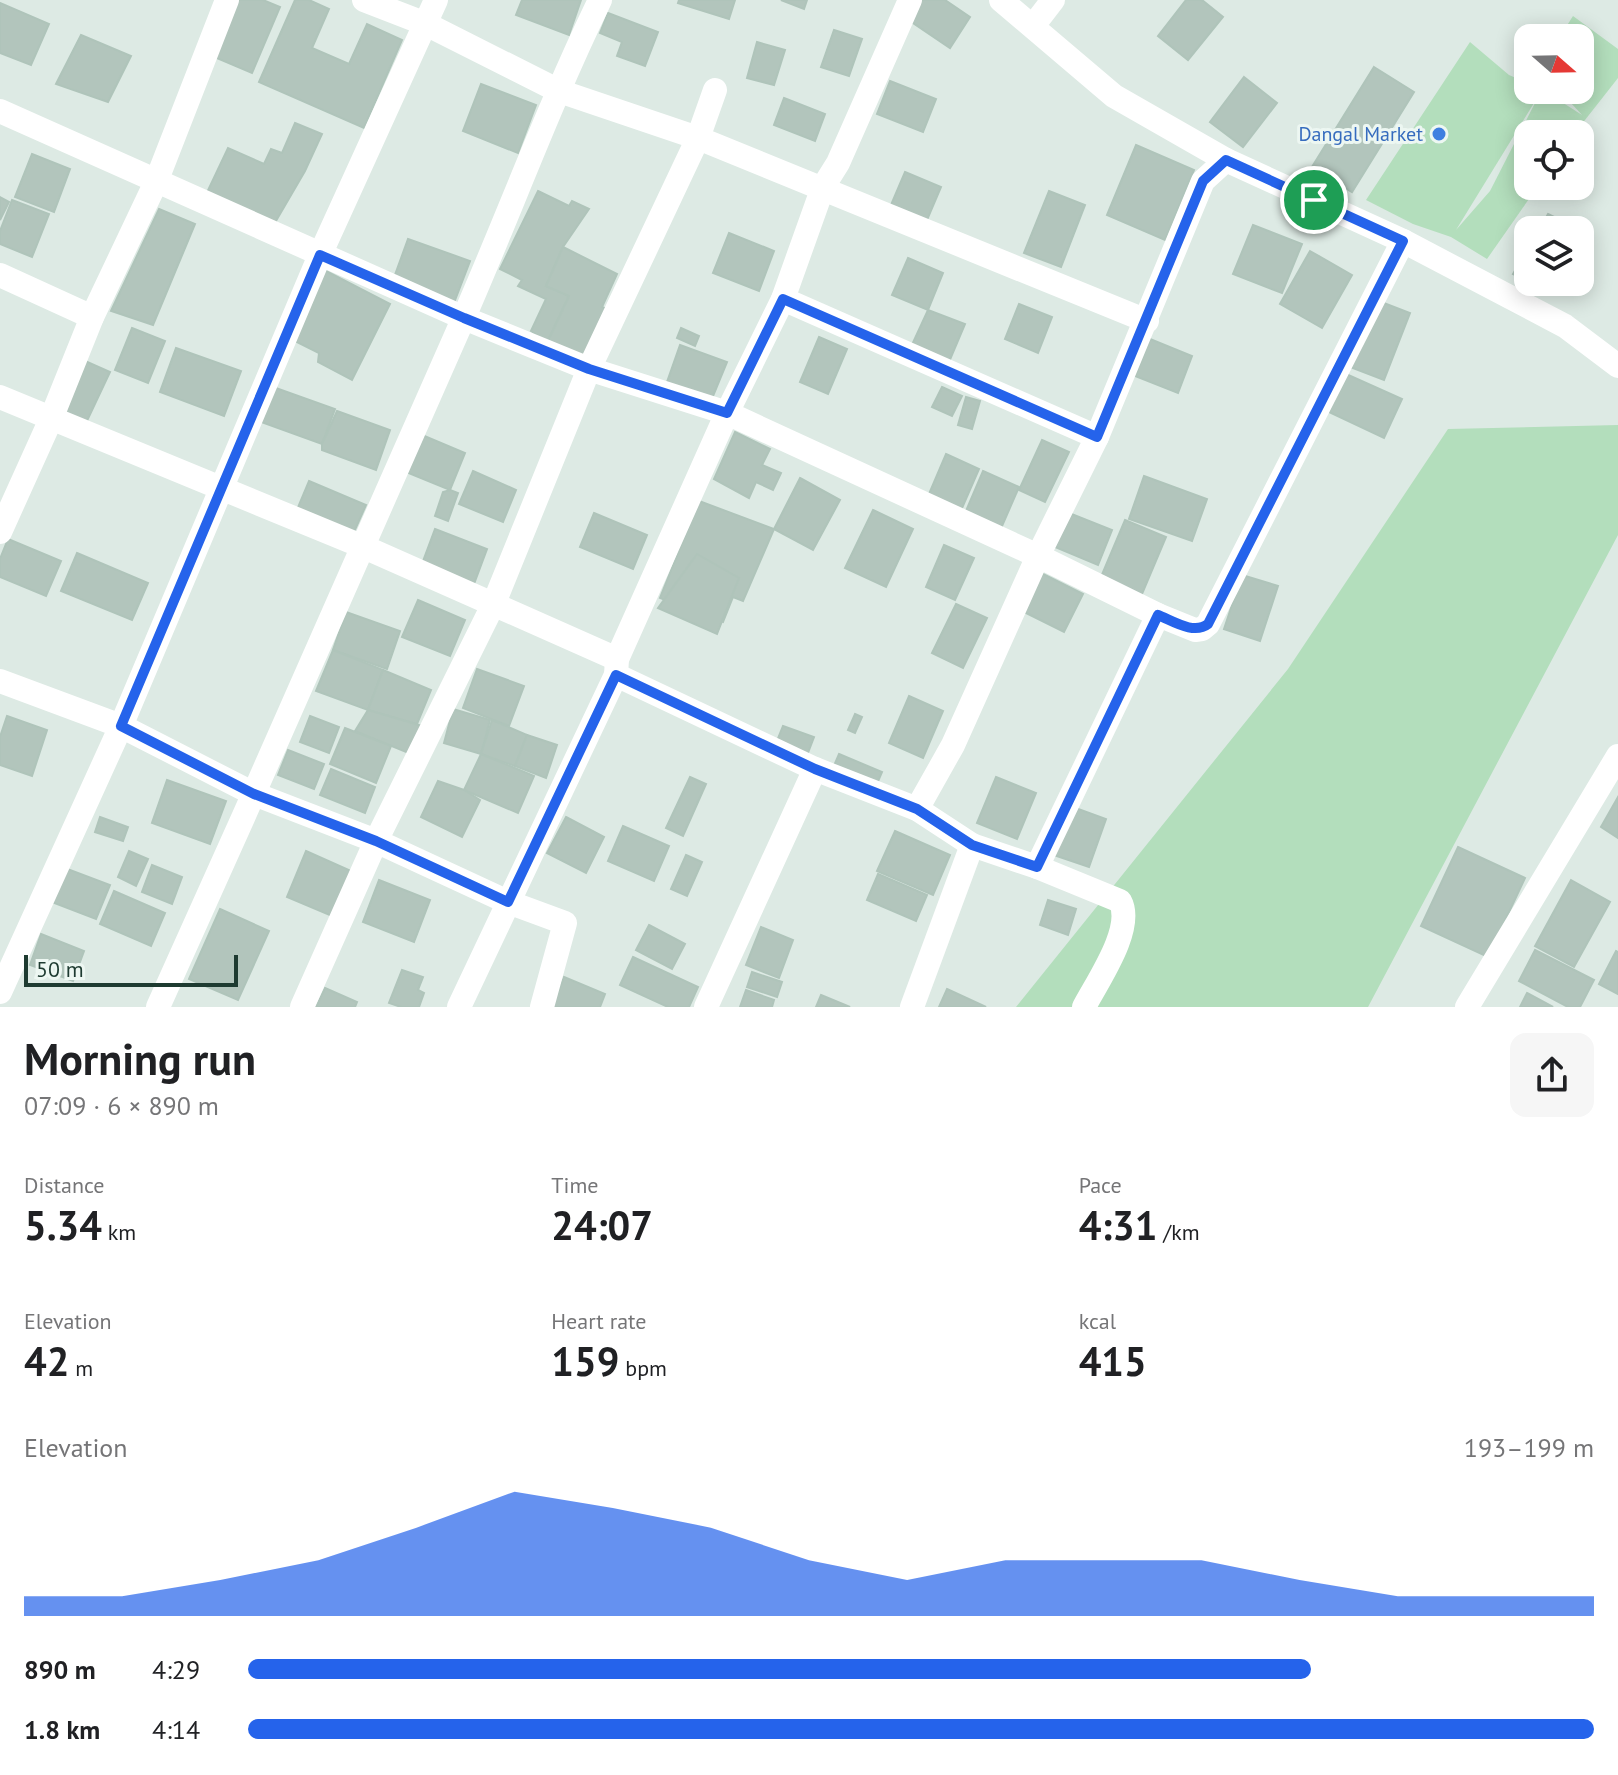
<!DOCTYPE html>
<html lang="en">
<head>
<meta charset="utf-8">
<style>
	:root { --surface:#fff; --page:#f6f6f6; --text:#202124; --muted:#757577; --accent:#2563eb }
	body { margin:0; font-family:"PT Sans",sans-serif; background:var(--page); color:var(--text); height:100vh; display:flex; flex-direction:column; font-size:30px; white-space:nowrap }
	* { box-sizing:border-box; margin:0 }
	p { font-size:26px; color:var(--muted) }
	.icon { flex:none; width:44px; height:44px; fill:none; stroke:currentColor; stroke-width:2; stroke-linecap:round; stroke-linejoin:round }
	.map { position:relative; height:1007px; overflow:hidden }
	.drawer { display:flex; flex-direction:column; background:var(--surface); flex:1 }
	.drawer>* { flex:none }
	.needle { width:52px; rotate:110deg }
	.controls { position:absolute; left:1514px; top:24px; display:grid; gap:16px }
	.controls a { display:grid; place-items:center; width:80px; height:80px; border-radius:16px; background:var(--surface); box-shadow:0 4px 20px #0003; font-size:40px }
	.scale { position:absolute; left:24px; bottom:20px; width:214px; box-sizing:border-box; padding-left:8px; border:4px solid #1e3b31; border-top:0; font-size:22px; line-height:28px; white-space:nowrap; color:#1e3b31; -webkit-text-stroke:6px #edf7f2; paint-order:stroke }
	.pin { position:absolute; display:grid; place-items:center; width:68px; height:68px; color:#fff; margin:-34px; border:4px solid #fff; border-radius:50%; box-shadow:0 2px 8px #0007 }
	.round { display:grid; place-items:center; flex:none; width:84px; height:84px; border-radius:16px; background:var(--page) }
	.headline { display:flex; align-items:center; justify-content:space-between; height:136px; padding:0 24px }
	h1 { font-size:44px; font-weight:700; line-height:60px }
	.stats { display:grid; grid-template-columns:repeat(3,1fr); gap:12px; height:136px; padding:8px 24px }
	.stats div { display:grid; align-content:center }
	.stats b { font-size:40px; font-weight:700 }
	.stats small { font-size:22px; font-weight:400 }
	.stats p { font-size:22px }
	.chart { height:224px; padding:16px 24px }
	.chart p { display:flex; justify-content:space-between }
	.chart svg { width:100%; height:144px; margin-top:8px; fill:var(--accent); opacity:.7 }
	ul { padding:0 24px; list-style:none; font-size:26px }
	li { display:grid; grid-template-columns:128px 96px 1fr; align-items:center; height:60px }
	li i { height:20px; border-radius:10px; background:var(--accent) }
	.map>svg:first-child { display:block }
</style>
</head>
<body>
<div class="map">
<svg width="1618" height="1007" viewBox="0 0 1618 1007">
	<rect width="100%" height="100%" fill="#ddeae4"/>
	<g fill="#b3debc" fill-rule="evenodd">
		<path d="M1573 16 1618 49V78L1574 134H1528V186H1538L1487 259 1451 237 1413 224 1366 200 1470 42 1509 75 1528 83V90H1543L1582 115 1559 90H1580V38H1559ZM1535 103 1490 191 1456 230 1534 103Z"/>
		<polygon points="1618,425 1618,535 1368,1007 1016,1007 1288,669 1448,429"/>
	</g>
	<g fill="#b2c5bc" stroke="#afc4ba" stroke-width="2">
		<polygon points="236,0 263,0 280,7 252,73 212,56"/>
		<polygon points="295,0 309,0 329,9 312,48 349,64 367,24 402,40 364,128 259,82"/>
		<polygon points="522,0 581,0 569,35 516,15"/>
		<polygon points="679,0 735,0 729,19 678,3"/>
		<polygon points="781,0 807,0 804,9"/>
		<polygon points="920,0 945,0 970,17 950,48 907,19"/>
		<polygon points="1186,0 1202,0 1223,17 1188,60 1158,36"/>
		<polygon points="0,3 49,24 31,65 0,53"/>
		<polygon points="608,13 658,32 645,66 617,56 622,42 600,33"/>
		<polygon points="834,30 862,39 849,76 821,67"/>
		<polygon points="81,35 131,56 108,102 56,84"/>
		<polygon points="757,42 785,50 774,85 747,78"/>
		<polygon points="1374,67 1414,92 1352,192 1312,167"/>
		<polygon points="1244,77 1277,103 1243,147 1210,122"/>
		<polygon points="890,81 936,99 923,132 877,114"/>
		<polygon points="481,84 536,105 518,153 463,131"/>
		<polygon points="784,98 825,114 815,141 774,125"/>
		<polygon points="295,123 322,134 305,171 273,226 203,201 228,148 264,164 271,149 282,153"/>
		<polygon points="1136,145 1194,170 1165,240 1107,215"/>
		<polygon points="32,154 70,169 54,212 15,197"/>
		<polygon points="905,172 941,187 924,227 888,212"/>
		<polygon points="538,191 569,206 572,201 589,209 563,247 546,286 569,296 547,343 531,331 546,299 518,286 522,280 500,269"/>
		<polygon points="1049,191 1085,205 1061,267 1024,253"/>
		<polygon points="0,197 9,202 0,220"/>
		<polygon points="12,200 49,214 32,257 0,244 0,231"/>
		<polygon points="159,209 195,224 153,325 111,311"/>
		<polygon points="1548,214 1580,230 1539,230"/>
		<polygon points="1253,225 1302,244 1282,293 1233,274"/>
		<polygon points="729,233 774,251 759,291 713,273"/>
		<polygon points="408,239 470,261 452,308 391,286"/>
		<polygon points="563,247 617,274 602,307 609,310 586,361 547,343 569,296 546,286"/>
		<polygon points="1528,248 1528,281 1513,274"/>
		<polygon points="1310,251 1352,275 1322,328 1280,304"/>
		<polygon points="908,258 943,273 928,310 892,295"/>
		<polygon points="324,270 390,304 352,380 318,362 319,353 289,338"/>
		<polygon points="1530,282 1551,282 1546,289"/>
		<polygon points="1376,300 1410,313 1384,380 1350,367"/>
		<polygon points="1019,304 1052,317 1038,353 1005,339"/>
		<polygon points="928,310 965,324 949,362 911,347"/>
		<polygon points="132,328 165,341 148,383 115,370"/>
		<polygon points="681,328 699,336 695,346 677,338"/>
		<polygon points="819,337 847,349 828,394 800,382"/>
		<polygon points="1150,339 1192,356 1178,393 1135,376"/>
		<polygon points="680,345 727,362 711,401 666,385"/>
		<polygon points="176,348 241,371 224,416 160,392"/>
		<polygon points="85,361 110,372 86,423 61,412"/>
		<polygon points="1346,374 1402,399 1384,438 1329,412"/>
		<polygon points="273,387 335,409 322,444 261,422"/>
		<polygon points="942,387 962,396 952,416 932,407"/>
		<polygon points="966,397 980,401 972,429 958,425"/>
		<polygon points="337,411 390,430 376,470 322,450 322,444"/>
		<polygon points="735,432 770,449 762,465 781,473 773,490 756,482 749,498 714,479"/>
		<polygon points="422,435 465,453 450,490 406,472"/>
		<polygon points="1042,440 1069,452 1045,502 1019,490"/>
		<polygon points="946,454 979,469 959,515 926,501"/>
		<polygon points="473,471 516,490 503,522 459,504"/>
		<polygon points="983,471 1019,487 999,533 963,518"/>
		<polygon points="1144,476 1207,499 1192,541 1129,519"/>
		<polygon points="800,478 840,500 813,550 774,529"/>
		<polygon points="309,481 366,505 350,541 294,517"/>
		<polygon points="450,490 458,493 448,521 435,516 443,492"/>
		<polygon points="699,501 774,529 743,601 733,597 723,622 660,598"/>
		<polygon points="873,510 913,529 886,587 845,568"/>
		<polygon points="594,513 647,535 633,569 580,547"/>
		<polygon points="1069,513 1112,530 1098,565 1055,547"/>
		<polygon points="1125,520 1166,537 1142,594 1101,577"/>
		<polygon points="435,529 487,549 474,584 422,564"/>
		<polygon points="8,539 61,561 46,596 0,577 0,559"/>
		<polygon points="944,545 974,558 955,600 926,587"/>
		<polygon points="77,553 148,583 132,620 61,591"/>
		<polygon points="697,554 739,578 717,634 658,608"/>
		<polygon points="1039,572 1083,594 1064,632 1020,610"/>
		<polygon points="1242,575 1278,586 1260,641 1224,629"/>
		<polygon points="418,600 465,620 450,656 402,637"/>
		<polygon points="956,604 987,618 963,668 932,653"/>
		<polygon points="346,612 400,631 387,669 333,650"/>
		<polygon points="333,650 383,670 368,710 316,691"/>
		<polygon points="477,669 524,686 509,726 463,708"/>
		<polygon points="383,670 431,690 417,724 368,710"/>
		<polygon points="909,696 943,711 923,758 889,743"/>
		<polygon points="453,709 490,720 481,754 444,743"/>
		<polygon points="368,710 422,726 411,754 355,731"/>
		<polygon points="855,714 862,717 855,733 848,730"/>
		<polygon points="7,716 47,730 32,776 0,765 0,737"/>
		<polygon points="310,716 339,727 329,753 300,742"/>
		<polygon points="492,720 527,735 515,766 481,754"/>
		<polygon points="783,726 814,737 806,758 775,746"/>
		<polygon points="345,728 391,746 376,783 330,764"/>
		<polygon points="527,735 557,745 546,778 515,766"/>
		<polygon points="288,750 324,764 314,789 278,775"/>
		<polygon points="481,754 534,776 518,813 464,790"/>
		<polygon points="839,754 882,772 873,793 830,775"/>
		<polygon points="331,769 375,787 365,813 320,795"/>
		<polygon points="690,777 706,784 683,836 666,828"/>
		<polygon points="996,777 1036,793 1017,839 977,823"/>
		<polygon points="167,780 226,801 210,844 152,823"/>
		<polygon points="438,781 464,790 480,800 462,837 421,817"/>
		<polygon points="1618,797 1618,838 1601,827"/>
		<polygon points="1070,806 1106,819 1089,867 1054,855"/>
		<polygon points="100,817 128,827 123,841 95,832"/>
		<polygon points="566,817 604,837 586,873 547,853"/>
		<polygon points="623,826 669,846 654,881 608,861"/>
		<polygon points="895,831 950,855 933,895 877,871"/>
		<polygon points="1458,847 1525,878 1488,957 1421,926"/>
		<polygon points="129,851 148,859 136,886 118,877"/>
		<polygon points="306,851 351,871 332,916 287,897"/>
		<polygon points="686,855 702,862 687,896 671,889"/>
		<polygon points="152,865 182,877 172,904 142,892"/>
		<polygon points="62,867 110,885 96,919 49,901"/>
		<polygon points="878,874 927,895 916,921 867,900"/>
		<polygon points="379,880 430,900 414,942 363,922"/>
		<polygon points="1571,880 1610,902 1574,967 1535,946"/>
		<polygon points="114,891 165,913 151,946 100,924"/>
		<polygon points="1048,900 1076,909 1068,935 1040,925"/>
		<polygon points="220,909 269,931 238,1000 189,979"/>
		<polygon points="649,925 685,944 672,969 636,950"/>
		<polygon points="761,927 793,940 779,978 746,965"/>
		<polygon points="41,934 84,951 73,981 30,965"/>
		<polygon points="1535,950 1594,980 1580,1007 1568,1007 1519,981"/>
		<polygon points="1616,951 1618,952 1618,994 1599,984"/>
		<polygon points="633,957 698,987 689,1007 668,1007 620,985"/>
		<polygon points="402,970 423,977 418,990 424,993 419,1007 401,1007 389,1003"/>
		<polygon points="752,972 782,982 777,997 747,987"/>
		<polygon points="564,977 605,994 600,1007 552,1007"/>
		<polygon points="325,988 357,1002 355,1007 316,1007"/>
		<polygon points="947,989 986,1007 939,1007"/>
		<polygon points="746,990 774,1000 772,1007 740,1007"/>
		<polygon points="1527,993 1553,1007 1520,1007"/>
		<polygon points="821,995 850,1007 816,1007"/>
	</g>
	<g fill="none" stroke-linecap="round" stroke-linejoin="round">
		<g stroke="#fff" stroke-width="24">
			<polyline points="364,0 426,24 559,91 698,138 1147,321"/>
			<polyline points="1001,0 1114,96 1226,160 1403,241 1565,326 1618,366"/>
			<polyline points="1033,26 1053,0"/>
			<polyline points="0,111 464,318 589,369 727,413 1038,556 1158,615 1195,630 1202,629 1208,624 1403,241"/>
			<polyline points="0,275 92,317"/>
			<polyline points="783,299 1097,437"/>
			<polyline points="0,397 364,547 617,659"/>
			<polyline points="0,532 51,419 92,317 156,182 227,0"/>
			<path d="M616 675 815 769 917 809 972 845 1037 867 1120 901C1135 928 1097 982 1084 1007"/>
			<polyline points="0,681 121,726 254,794 376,841 508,902 565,923 542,1007"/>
			<polyline points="917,809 953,745 1038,556 1097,437 1203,181 1226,160"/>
			<polyline points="1037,867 1158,615"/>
			<polyline points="0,992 121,726 320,255 436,0"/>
			<path d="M158 1007C259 783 359 559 457 333 506 223 547 109 600 0"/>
			<polyline points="302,1007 376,841 494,603 589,369 698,138 715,90"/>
			<polyline points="459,1007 616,675 617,659 727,413 783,299 823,187 838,163 910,0"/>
			<polyline points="706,1007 815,769"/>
			<polyline points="912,1007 972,845"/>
			<polyline points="1467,1007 1618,756"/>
		</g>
	</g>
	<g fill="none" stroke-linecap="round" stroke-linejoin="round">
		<defs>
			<path id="route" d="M1226 160 1403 241 1208 624C1194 635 1173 621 1158 615L1037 867 972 845 917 809 815 769 616 675 508 902 376 841 254 794 121 726 320 255 464 318 589 369 727 413 783 299 1097 437 1203 181Z"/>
		</defs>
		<use href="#route" stroke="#fff" stroke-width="16"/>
		<use href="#route" stroke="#2563eb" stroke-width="10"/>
	</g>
	<circle fill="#3f7fe0" stroke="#edf7f2" stroke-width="3" cx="1439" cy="134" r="8"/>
	<g text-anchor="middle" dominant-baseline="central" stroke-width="6" stroke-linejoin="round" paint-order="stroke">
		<g font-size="20" fill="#366cbe" stroke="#edf7f2" text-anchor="end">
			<text x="1423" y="134">Dangal Market</text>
		</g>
	</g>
</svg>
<div class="controls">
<a><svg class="needle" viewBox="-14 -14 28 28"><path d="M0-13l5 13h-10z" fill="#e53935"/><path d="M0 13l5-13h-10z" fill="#757577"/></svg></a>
<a><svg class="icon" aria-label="locate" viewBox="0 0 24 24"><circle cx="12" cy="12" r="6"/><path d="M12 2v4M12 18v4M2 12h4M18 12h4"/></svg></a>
<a><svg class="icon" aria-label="layers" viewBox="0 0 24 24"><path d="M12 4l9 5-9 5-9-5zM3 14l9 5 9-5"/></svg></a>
</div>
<div class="scale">50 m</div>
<div class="pin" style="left:1314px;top:200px;background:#1e9e55"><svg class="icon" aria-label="arrive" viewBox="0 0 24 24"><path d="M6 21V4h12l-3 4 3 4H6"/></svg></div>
</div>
<section class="drawer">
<div class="headline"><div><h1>Morning run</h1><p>07:09 · 6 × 890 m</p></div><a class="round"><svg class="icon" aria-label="share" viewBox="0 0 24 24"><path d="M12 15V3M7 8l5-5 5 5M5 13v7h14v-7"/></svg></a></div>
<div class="stats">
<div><p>Distance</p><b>5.34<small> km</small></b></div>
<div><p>Time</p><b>24:07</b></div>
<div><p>Pace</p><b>4:31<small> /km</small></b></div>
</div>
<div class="stats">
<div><p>Elevation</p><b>42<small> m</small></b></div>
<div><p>Heart rate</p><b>159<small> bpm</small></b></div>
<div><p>kcal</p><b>415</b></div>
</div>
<div class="chart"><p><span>Elevation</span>193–199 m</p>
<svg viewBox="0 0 160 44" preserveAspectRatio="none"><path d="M0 44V38L10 38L20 33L30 27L40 17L50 6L60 11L70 17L80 27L90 33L100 27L110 27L120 27L130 33L140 38L150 38L160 38V44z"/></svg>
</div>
<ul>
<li><b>890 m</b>4:29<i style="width:79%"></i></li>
<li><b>1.8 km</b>4:14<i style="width:100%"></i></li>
</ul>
</section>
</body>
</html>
